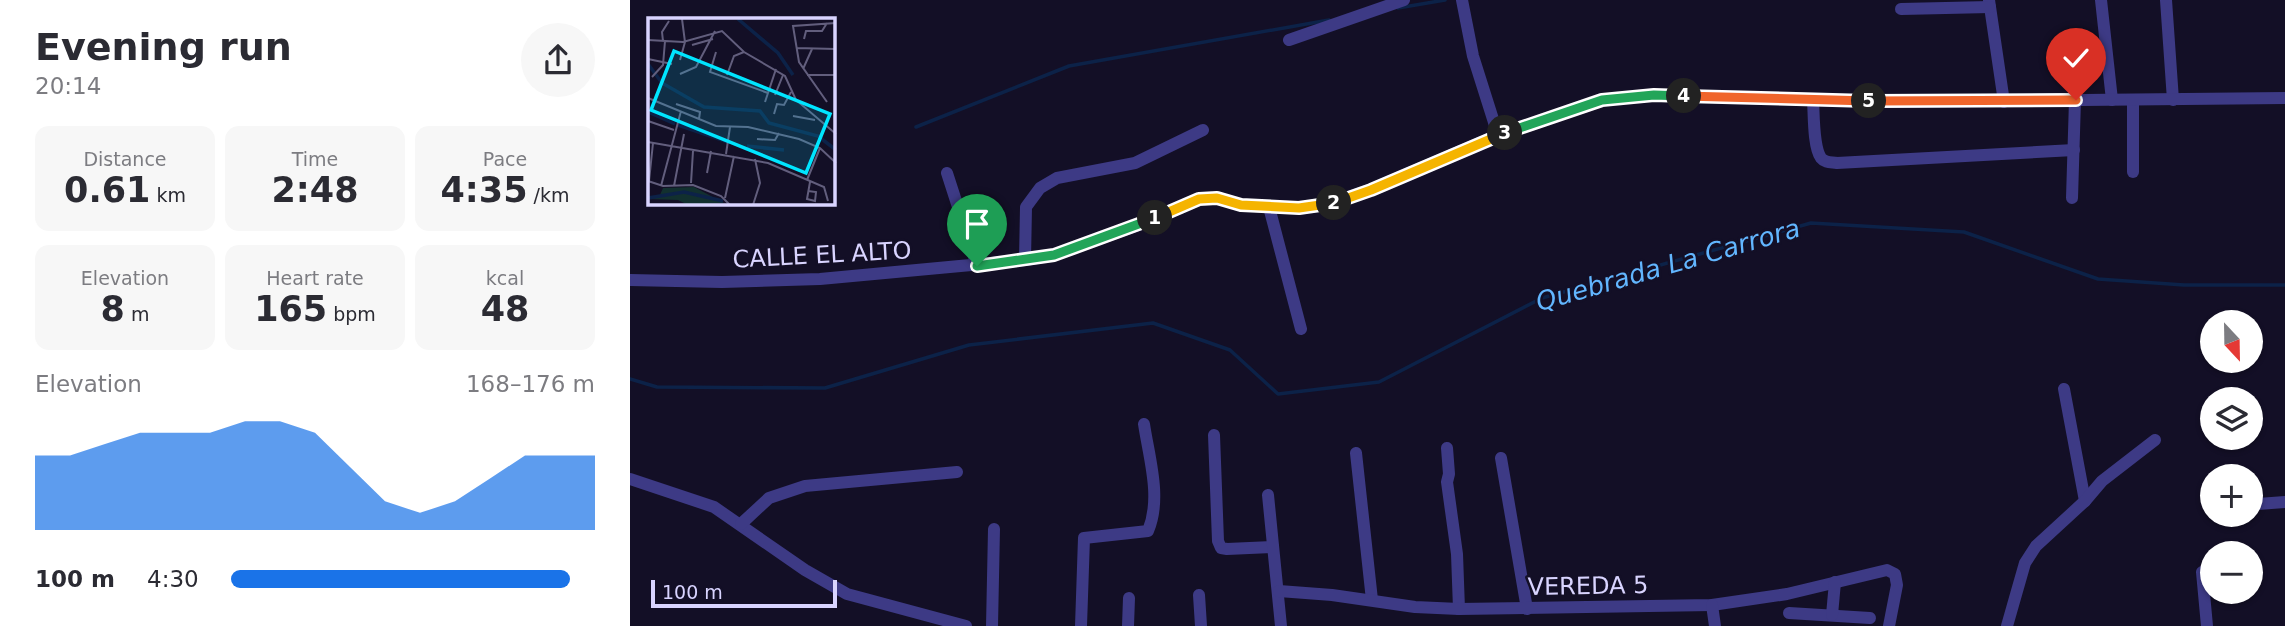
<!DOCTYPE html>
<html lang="en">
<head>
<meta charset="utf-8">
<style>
	:root { --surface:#fff; --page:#f7f7f7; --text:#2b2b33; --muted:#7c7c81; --accent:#1a73e8 }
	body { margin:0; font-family:"DejaVu Sans",sans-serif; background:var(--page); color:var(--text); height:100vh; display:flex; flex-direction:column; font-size:26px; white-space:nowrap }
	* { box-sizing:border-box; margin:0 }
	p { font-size:23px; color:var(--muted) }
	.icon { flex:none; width:38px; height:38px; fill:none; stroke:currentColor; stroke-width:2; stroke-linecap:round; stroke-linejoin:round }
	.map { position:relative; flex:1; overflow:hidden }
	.drawer { display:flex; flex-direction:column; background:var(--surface); width:630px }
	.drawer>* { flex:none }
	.needle { width:46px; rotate:158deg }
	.tools { position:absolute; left:1570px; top:310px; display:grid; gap:14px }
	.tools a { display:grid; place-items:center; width:63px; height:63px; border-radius:50%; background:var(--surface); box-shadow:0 2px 5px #0004; font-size:35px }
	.scale { position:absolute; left:21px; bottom:18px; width:186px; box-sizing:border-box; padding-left:7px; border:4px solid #d9d4ff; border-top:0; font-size:19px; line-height:24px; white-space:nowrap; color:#d9d4ff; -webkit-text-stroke:5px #130f26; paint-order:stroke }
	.pin { position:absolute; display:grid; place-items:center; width:60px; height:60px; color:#fff; margin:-72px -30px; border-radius:50% 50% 50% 0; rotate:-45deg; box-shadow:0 0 7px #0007 }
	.pin .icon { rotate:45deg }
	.km { position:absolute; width:35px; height:35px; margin:-18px; border-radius:50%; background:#222; color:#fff; font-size:19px; line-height:35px; text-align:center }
	.round { display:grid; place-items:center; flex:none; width:74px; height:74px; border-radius:37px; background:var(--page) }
	.overview { display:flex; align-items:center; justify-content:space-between; height:119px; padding:0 35px }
	h1 { font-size:38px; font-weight:700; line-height:52px }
	.stats { display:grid; grid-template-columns:repeat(3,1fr); gap:10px; height:119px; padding:7px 35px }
	.stats div { display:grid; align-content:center; border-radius:14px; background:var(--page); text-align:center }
	.stats b { font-size:35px; font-weight:700 }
	.stats small { font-size:19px; font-weight:400 }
	.stats p { font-size:19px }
	.chart { height:196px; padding:14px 35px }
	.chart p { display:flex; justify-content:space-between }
	.chart svg { width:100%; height:126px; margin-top:7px; fill:var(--accent); opacity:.7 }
	ul { padding:0 35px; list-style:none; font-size:23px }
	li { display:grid; grid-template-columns:112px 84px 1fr; align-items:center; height:52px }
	li i { height:18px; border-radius:9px; background:var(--accent) }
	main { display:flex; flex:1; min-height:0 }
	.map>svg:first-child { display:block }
</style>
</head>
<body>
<main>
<section class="drawer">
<div class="overview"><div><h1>Evening run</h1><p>20:14</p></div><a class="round"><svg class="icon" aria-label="share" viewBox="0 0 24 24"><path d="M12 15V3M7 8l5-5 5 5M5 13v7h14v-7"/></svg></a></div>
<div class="stats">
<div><p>Distance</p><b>0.61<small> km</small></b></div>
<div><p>Time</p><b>2:48</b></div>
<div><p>Pace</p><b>4:35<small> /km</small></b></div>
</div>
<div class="stats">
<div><p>Elevation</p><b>8<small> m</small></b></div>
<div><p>Heart rate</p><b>165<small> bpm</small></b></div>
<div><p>kcal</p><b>48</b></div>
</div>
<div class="chart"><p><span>Elevation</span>168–176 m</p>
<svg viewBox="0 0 160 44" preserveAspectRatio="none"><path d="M0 44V18L10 18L20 14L30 10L40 10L50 10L60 6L70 6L80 10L90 22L100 34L110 38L120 34L130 26L140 18L150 18L160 18V44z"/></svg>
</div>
<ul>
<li><b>100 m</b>4:30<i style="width:93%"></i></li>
</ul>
</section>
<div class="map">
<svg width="1655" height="626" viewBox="0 0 1655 626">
	<rect width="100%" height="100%" fill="#130f26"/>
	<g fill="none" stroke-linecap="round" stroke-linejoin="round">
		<g stroke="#0c2248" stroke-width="3.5">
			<polyline points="768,8 815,0"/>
			<polyline points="286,127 439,66 699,20"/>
			<polyline points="0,379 27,387 195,388 339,345 523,323 600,350 648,394 749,382 912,298 1181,223 1334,232 1468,279 1554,285 1655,285"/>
		</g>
		<g stroke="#3d3a85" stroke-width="12">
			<polyline points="832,0 843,56 868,135"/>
			<polyline points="1359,0 1374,102"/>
			<polyline points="1471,0 1482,100"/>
			<polyline points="1536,0 1543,100"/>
			<polyline points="1271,9 1360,7"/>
			<polyline points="659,40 774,0"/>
			<path d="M1183 100C1184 114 1183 147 1191 158 1195 163 1201 162 1207 163L1444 150"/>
			<polyline points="1503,100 1503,172"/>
			<polyline points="317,173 347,266"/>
			<polyline points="1442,198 1445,100"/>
			<polyline points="639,207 671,329"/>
			<polyline points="395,260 396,207 410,188 427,178 505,163 573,130"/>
			<polyline points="0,280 92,282 190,279 395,260 424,255 508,225 570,199 588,198 611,205 639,207 669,208 697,205 742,189 868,135 972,100 1024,95 1250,102 1655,98"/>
			<polyline points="1434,389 1455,501"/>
			<polyline points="584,435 588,541 591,548 597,549 643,547"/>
			<polyline points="817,448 819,474 817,482 827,554 829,609"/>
			<polyline points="726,453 742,600"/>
			<polyline points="871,458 897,609"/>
			<polyline points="0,479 84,507 175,570 217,594 336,626"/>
			<polyline points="638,495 651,626"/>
			<polyline points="1628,504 1655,502"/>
			<polyline points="111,524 139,498 175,486 327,472"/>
			<polyline points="1572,572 1577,626"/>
			<polyline points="649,591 702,595 785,607 829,609 1082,605 1157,594 1257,570 1265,574 1267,585 1259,626"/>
			<polyline points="569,595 571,626"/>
			<polyline points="1082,605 1085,626"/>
			<polyline points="1159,613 1240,618"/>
			<polyline points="1202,615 1205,582"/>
			<polyline points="362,626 364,529"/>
			<path d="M451 626 454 538 518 531C532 498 519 458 514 424"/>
			<polyline points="498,626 499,598"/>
			<polyline points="1377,626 1395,563 1406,546 1455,501 1472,481 1525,440"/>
		</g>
	</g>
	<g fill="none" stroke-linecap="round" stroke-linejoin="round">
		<defs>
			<polyline id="split-1" points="347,266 424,255 525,218"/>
			<polyline id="split-2" points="525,218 569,199 587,198 611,205 669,208 704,203"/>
			<polyline id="split-3" points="704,203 741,190 875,133"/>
			<polyline id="split-4" points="875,133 972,100 1024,95 1054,96"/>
			<polyline id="split-5" points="1054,96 1239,101"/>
			<polyline id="split-6" points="1239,101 1446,100"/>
		</defs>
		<use href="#split-1" stroke="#fff" stroke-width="14"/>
		<use href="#split-2" stroke="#fff" stroke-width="14"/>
		<use href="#split-3" stroke="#fff" stroke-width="14"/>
		<use href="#split-4" stroke="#fff" stroke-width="14"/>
		<use href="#split-5" stroke="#fff" stroke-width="14"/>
		<use href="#split-6" stroke="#fff" stroke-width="14"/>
		<use href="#split-1" stroke="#22a559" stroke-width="9"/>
		<use href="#split-2" stroke="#f5b400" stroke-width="9"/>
		<use href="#split-3" stroke="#f5b400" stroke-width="9"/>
		<use href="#split-4" stroke="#22a559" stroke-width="9"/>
		<use href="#split-5" stroke="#f0652b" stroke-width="9"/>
		<use href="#split-6" stroke="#f0652b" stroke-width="9"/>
	</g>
	<g text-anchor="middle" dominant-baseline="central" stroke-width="5" stroke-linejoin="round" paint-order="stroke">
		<g font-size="24" fill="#d9d4ff" stroke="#130f26">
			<text transform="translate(192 255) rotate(-3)">CALLE EL ALTO</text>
			<text transform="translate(958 586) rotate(-1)">VEREDA 5</text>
		</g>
		<g font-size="26" font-style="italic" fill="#62b6ff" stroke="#130f26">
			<text transform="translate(1038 265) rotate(-16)">Quebrada La Carrora</text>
		</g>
	</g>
	<g transform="translate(18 18)">
		<rect width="187" height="187" fill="#130f26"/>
		<path d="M46 169 76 185 40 187 30 182 0 181 12 177 15 170Z" fill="#12302f"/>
		<path fill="none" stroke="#0c2248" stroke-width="3.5" d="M90 1 130 35 145 57M0 46 14 65 56 89 112 93 121 105 170 118 188 132M0 94 27 106M30 107 80 124M99 128 136 132M0 180 36 174 75 183"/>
		<path fill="none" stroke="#625e7d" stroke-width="2" d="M156 21 158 13H174L179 5M0 22 35 24 74 13 96 34 137 58 148 82 188 116M15 23 14 14 21 3M44 27 65 21M148 30 188 31M68 34 62 54 120 75M0 41 24 46M32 42 37 24 34 1M155 51 164 31M32 56 48 49 67 13M79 57 86 38 96 34M159 57H188M4 59 15 47 17 23M127 77 135 57M0 80 68 108 100 109 151 121 172 130 188 145M117 84 128 51M179 84 151 44 145 8 188 5M28 86 52 94 51 101M126 96 129 86 136 87 143 74M145 98 167 102M0 103 26 112M109 121 127 122 131 115M0 124 120 145 176 169 180 183M78 136 82 109M59 155 63 133M159 162 172 130M0 163 15 168 45 167 73 178 82 187M1 163 5 125M43 165 45 133M13 168 33 93M26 168 36 116M160 173 168 174 167 183 159 181 162 164M77 180 86 138M105 187 112 165 107 141"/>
		<path fill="#00e5ff" fill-opacity="0.15" stroke="#00e5ff" stroke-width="3.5" d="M26 33 182 96 158 155 3 92Z"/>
		<rect width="187" height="187" fill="none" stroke="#d9d4ff" stroke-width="3.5"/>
	</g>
</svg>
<div class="tools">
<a><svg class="needle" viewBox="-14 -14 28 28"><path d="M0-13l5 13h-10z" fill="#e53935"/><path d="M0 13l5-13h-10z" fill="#7c7c81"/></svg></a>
<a><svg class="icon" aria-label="layers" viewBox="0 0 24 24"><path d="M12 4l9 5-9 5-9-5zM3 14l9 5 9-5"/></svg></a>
<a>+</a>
<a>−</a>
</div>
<div class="scale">100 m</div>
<div class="pin" style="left:347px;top:266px;background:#1e9e55"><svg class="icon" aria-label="arrive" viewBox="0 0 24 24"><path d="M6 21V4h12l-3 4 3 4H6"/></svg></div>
<div class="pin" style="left:1446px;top:100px;background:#d93025"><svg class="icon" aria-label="check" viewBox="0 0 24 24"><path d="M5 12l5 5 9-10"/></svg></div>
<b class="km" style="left:525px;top:218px">1</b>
<b class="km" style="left:704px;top:203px">2</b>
<b class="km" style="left:875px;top:133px">3</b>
<b class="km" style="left:1054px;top:96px">4</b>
<b class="km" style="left:1239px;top:101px">5</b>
</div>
</main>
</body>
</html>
